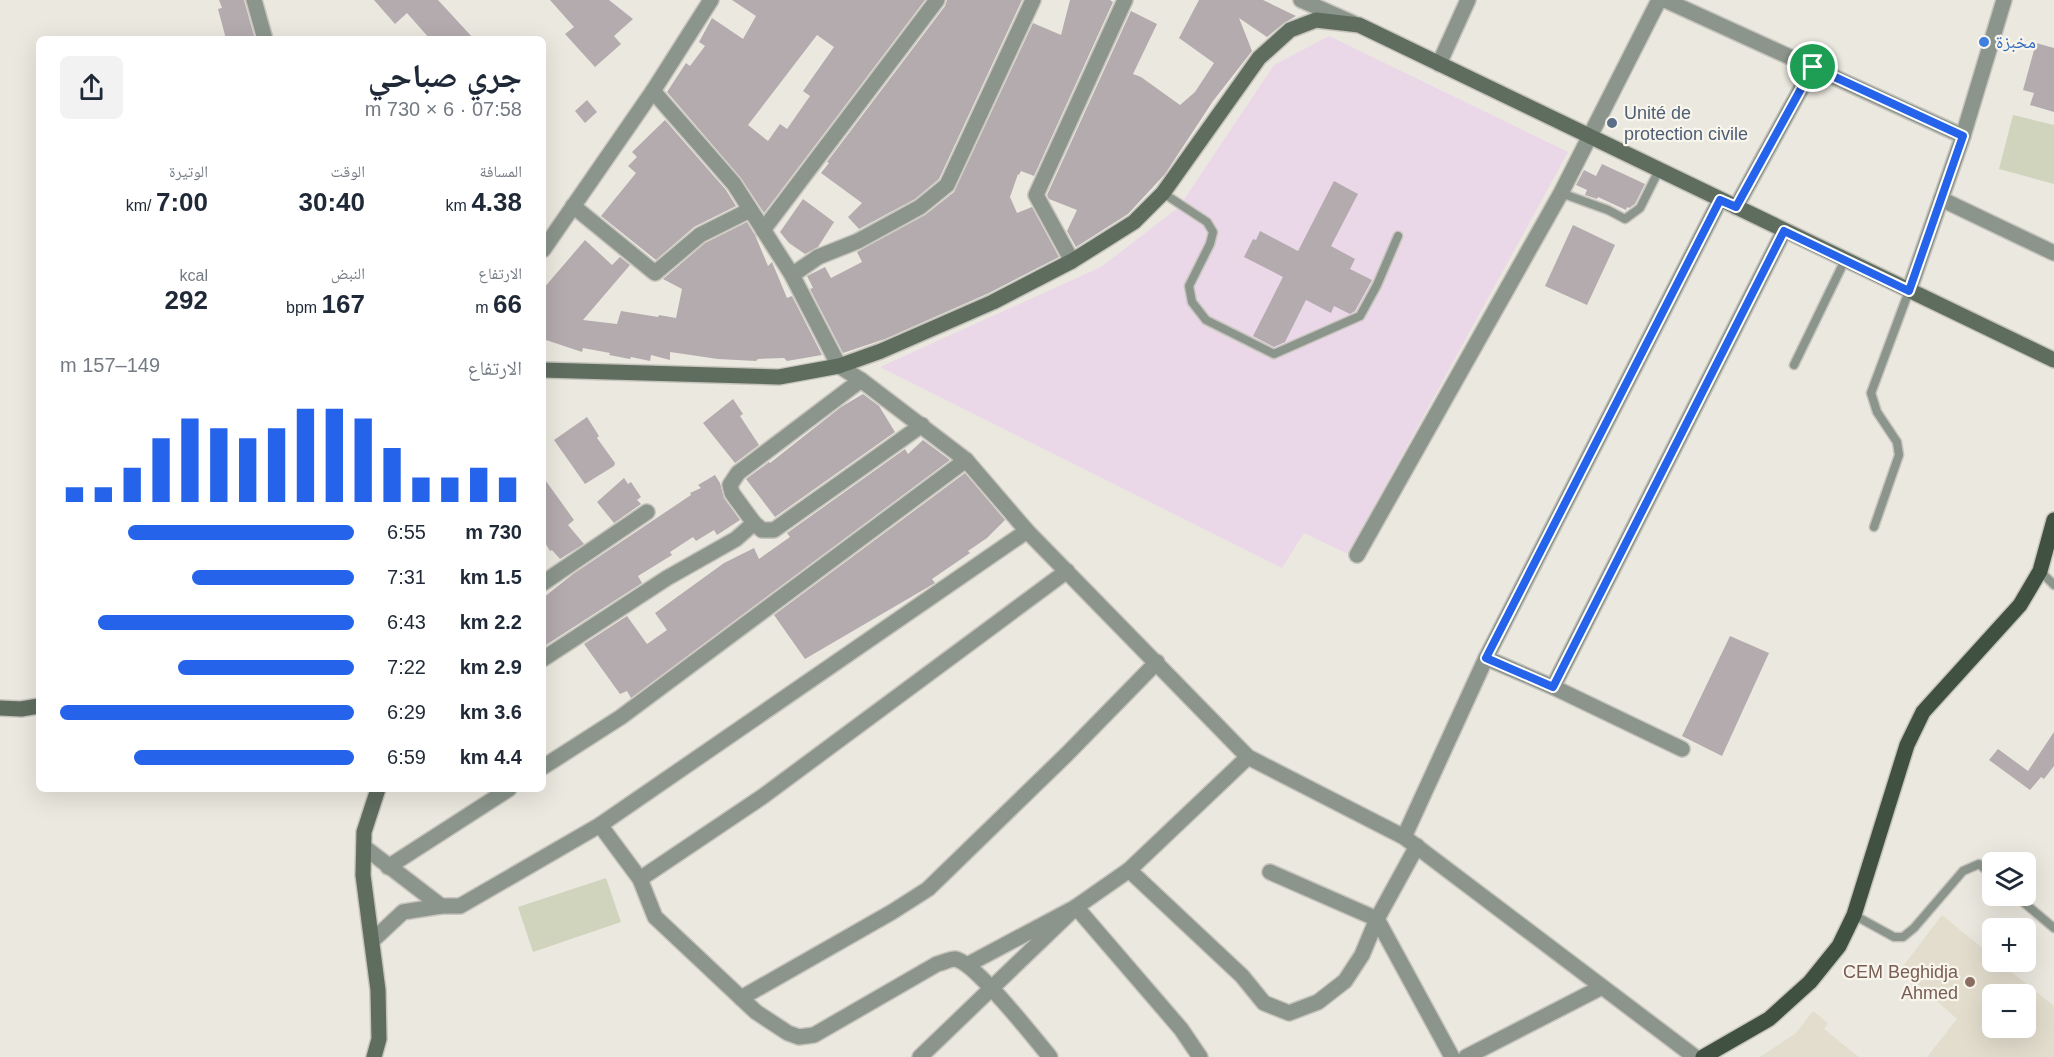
<!DOCTYPE html>
<html lang="ar">
<head>
<meta charset="utf-8">
<style>
	:root { --surface:#fff; --page:#f2f2f3; --text:#1f2937; --muted:#747a83; --accent:#2563eb }
	body { margin:0; font-family:Arial,"Noto Naskh Arabic",sans-serif; background:var(--page); color:var(--text); direction:rtl; height:100vh; display:flex; flex-direction:column; font-size:22px; white-space:nowrap }
	* { box-sizing:border-box; margin:0 }
	p { font-size:20px; color:var(--muted) }
	.icon { flex:none; width:33px; height:33px; fill:none; stroke:currentColor; stroke-width:2; stroke-linecap:round; stroke-linejoin:round }
	.map { position:relative; flex:1; overflow:hidden; direction:ltr }
	.panel { position:absolute; left:36px; top:36px; width:510px; height:756px; display:flex; flex-direction:column; background:var(--surface); border-radius:9px; box-shadow:0 6px 24px #0002; direction:rtl }
	.panel>* { flex:none }
	.fabs { position:absolute; left:1982px; top:852px; display:grid; gap:12px }
	.fabs a { display:grid; place-items:center; width:54px; height:54px; border-radius:9px; background:var(--surface); box-shadow:0 6px 24px #0002; font-size:30px }
	.pin { position:absolute; display:grid; place-items:center; width:51px; height:51px; color:#fff; margin:-26px; border:3px solid #fff; border-radius:50%; box-shadow:0 2px 6px #0007 }
	.round { display:grid; place-items:center; flex:none; width:63px; height:63px; border-radius:9px; background:var(--page) }
	.head { display:flex; align-items:center; justify-content:space-between; height:102px; padding:0 24px }
	h1 { font-size:33px; font-weight:700; line-height:45px }
	.metrics { display:grid; grid-template-columns:repeat(3,1fr); gap:9px; height:102px; padding:6px 24px }
	.metrics div { display:grid; align-content:center }
	.metrics b { font-size:26px; font-weight:700 }
	.metrics small { font-size:16px; font-weight:400 }
	.metrics p { font-size:16px }
	.chart { height:168px; padding:12px 24px }
	.chart p { display:flex; justify-content:space-between }
	.chart svg { width:100%; height:108px; margin-top:6px; stroke:var(--accent); stroke-width:6 }
	ul { padding:0 24px; list-style:none; font-size:20px }
	li { display:grid; grid-template-columns:96px 72px 1fr; align-items:center; height:45px }
	li i { height:15px; border-radius:8px; background:var(--accent) }
	.map>svg:first-child { display:block }
</style>
</head>
<body>
<div class="map">
<svg width="2054" height="1057" viewBox="0 0 2054 1057">
	<rect width="100%" height="100%" fill="#ebe8df"/>
	<g fill="#e2ddcd" fill-rule="evenodd">
		<path d="M1942 915 1992 956V962H1999L2054 1006V1057H1927L1957 1019 1901 969ZM1992 994H2025V1028H1992Z"/>
		<polygon points="1813,1011 1828,1023 1824,1029 1859,1057 1760,1057 1796,1033"/>
	</g>
	<polygon fill="#ead8e8" points="1329,36 1568,152 1348,554 1304,533 1282,568 880,367 1101,267 1179,207 1274,65"/>
	<g fill="#d0d4bd">
		<polygon points="2013,115 2054,125 2054,184 1999,169"/>
		<polygon points="606,878 621,922 533,952 518,907"/>
	</g>
	<g fill="#b4abaf" fill-rule="evenodd">
		<polygon points="219,0 244,0 255,39 226,39 218,9 222,8"/>
		<polygon points="374,0 438,0 474,39 430,39 407,13 395,24"/>
		<polygon points="550,0 609,0 633,19 614,36 621,44 595,67 565,34 574,27"/>
		<path d="M732 0H925L764 213 741 178 667 92 686 63 690 66 705 46 699 42 712 18 743 39 756 16ZM817 35 834 47 803 91 810 96 787 129 780 124 768 141 748 125Z"/>
		<polygon points="947,0 1022,0 939,179 915,199 859,229 848,217 862,203 821,173 829,163 827,162 945,6"/>
		<polygon points="1070,0 1110,0 1113,2 1034,176 1021,171 1019,175 1018,174 1010,197 1017,213 1032,207 1059,257 989,293 885,339 843,353 810,289 813,288 807,276 825,267 831,278 862,262 857,252 925,215 954,192 1033,23 1061,35"/>
		<polygon points="1199,0 1263,0 1296,16 1284,23 1267,37 1239,18 1252,51 1213,101 1165,174 1128,214 1076,247 1067,231 1077,210 1049,199 1047,195 1131,11 1157,24 1133,74 1141,77 1180,105 1195,92 1214,63 1179,38"/>
		<polygon points="2036,43 2054,48 2054,112 2030,105 2034,93 2023,90"/>
		<polygon points="587,100 597,112 585,123 575,111"/>
		<polygon points="665,120 726,190 736,206 694,227 656,260 601,216 636,173 628,166 637,157 632,152"/>
		<polygon points="1602,164 1645,184 1635,204 1629,208 1627,207 1626,210 1598,197 1597,199 1585,195 1587,190 1576,185 1584,170 1596,176"/>
		<polygon points="1334,181 1358,194 1331,246 1355,259 1350,269 1372,280 1355,311 1350,314 1334,306 1331,313 1306,300 1285,342 1274,347 1253,336 1283,277 1244,257 1253,239 1256,240 1260,231 1298,251"/>
		<polygon points="803,199 834,222 818,247 805,254 789,243 780,232"/>
		<polygon points="747,222 755,235 768,266 772,262 787,298 792,296 822,355 787,361 784,358 758,359 756,361 718,359 670,352 670,360 651,355 650,361 631,357 630,359 609,355 610,353 583,348 582,352 543,339 543,289 585,240 612,265 620,257 630,265 583,320 617,324 621,311 658,317 659,315 676,318 682,289 663,279 705,243"/>
		<polygon points="1573,225 1615,245 1587,305 1545,286"/>
		<polygon points="863,394 879,406 895,432 775,517 746,479 769,462 770,463 841,407"/>
		<polygon points="733,399 743,414 740,416 759,445 735,463 703,423"/>
		<polygon points="587,417 599,436 597,438 615,463 614,466 585,484 554,440"/>
		<polygon points="923,440 950,460 631,698 627,691 620,694 584,644 627,616 647,644 667,630 655,613 724,563 754,548 759,559 790,537 787,533 905,449 908,454"/>
		<polygon points="965,473 1005,520 987,538 968,551 970,553 932,579 935,583 805,659 774,615"/>
		<polygon points="715,475 720,483 724,498 740,520 717,535 714,530 696,541 693,537 670,552 672,555 638,576 642,583 546,645 543,641 543,598 573,574 691,495 690,493 701,488 698,485"/>
		<polygon points="543,477 574,520 568,525 584,544 560,559 552,550 550,551 543,539"/>
		<polygon points="624,478 628,484 631,482 641,497 637,500 641,504 614,523 597,502"/>
		<polygon points="1730,636 1769,653 1722,756 1682,736"/>
		<polygon points="2054,732 2054,766 2044,779 2041,777 2030,790 1989,760 1998,749 2028,771"/>
	</g>
	<g fill="none" stroke-linecap="round" stroke-linejoin="round">
		<defs>
			<g id="lane">
				<polyline points="1163,193 1207,222 1213,232 1210,244 1189,286 1192,302 1206,320 1274,354 1360,316 1377,285 1398,236"/>
				<polyline points="1561,193 1608,210 1625,219 1640,208 1659,170"/>
				<polyline points="1794,365 1845,260"/>
				<polyline points="1874,527 1899,455 1897,442 1877,412 1871,393 1909,291"/>
				<polyline points="2040,571 2054,585"/>
				<polyline points="2016,896 2054,928"/>
				<polyline points="1854,915 1894,937 1903,937 1914,928 1963,871 1979,864 1992,875"/>
			</g>
			<g id="street">
				<polyline points="254,0 265,39"/>
				<polyline points="1301,0 1353,23"/>
				<polyline points="1665,0 1963,136"/>
				<polyline points="1439,64 1468,0"/>
				<polyline points="653,91 734,184 792,275 839,366 861,380 966,460 1027,531 1248,757 1404,837 1695,1057"/>
				<polyline points="1941,199 2054,253"/>
				<polyline points="573,206 655,273 700,235 750,210"/>
				<polyline points="1736,207 1813,67"/>
				<polyline points="763,230 937,0"/>
				<polyline points="543,250 653,91 711,0"/>
				<polyline points="1072,261 1036,195 1125,0"/>
				<polyline points="792,275 818,257 858,241 920,207 947,185 1033,0"/>
				<polyline points="1909,291 1963,136 2004,0"/>
				<polyline points="754,523 732,493 730,485 738,473 861,380"/>
				<polyline points="1357,555 1561,193 1659,0"/>
				<polyline points="543,583 647,512"/>
				<polyline points="543,659 667,578 736,539 754,523 762,530 774,530 922,425"/>
				<polyline points="1553,687 1784,231"/>
				<polyline points="1682,749 1553,687 1486,658 1720,200"/>
				<polyline points="543,767 621,717 966,460"/>
				<path d="M600 825 640 879 655 917 756 1012 788 1033 799 1037 814 1035 937 964C942 963 950 959 955 959 975 962 1035 1039 1050 1057"/>
				<polyline points="1404,837 1486,658"/>
				<polyline points="364,847 441,906"/>
				<polyline points="388,867 509,789"/>
				<polyline points="1129,870 1242,976 1264,1003 1289,1013 1318,1002 1345,981 1362,955 1377,919 1417,846"/>
				<polyline points="1270,872 1377,919 1452,1057"/>
				<polyline points="640,879 762,797 1067,571"/>
				<polyline points="372,941 403,912 441,906 460,906 600,825 1027,531"/>
				<polyline points="967,965 1076,907 1181,1029 1200,1057"/>
				<polyline points="741,998 892,912 928,889 1066,755 1157,662"/>
				<polyline points="920,1057 1076,907 1129,870 1248,757"/>
				<polyline points="1466,1057 1602,987"/>
			</g>
			<g id="secondary">
				<polyline points="543,370 779,377 839,366 881,351 993,302 1072,261 1134,222 1163,193 1259,58 1290,30 1316,20 1359,25 2054,360"/>
				<polyline points="0,708 21,709 39,706"/>
				<polyline points="374,1057 379,1039 378,990 363,875 364,832 378,789"/>
			</g>
			<polyline id="primary" points="1703,1057 1769,1019 1810,982 1839,946 1854,915 1907,745 1923,712 2020,605 2040,571 2054,520"/>
		</defs>
		<use href="#lane" stroke="#c6c4bc" stroke-width="11"/>
		<use href="#street" stroke="#c6c4bc" stroke-width="18"/>
		<use href="#secondary" stroke="#c6c4bc" stroke-width="18"/>
		<use href="#primary" stroke="#c6c4bc" stroke-width="18"/>
		<use href="#lane" stroke="#8b958b" stroke-width="8"/>
		<use href="#street" stroke="#8b958b" stroke-width="15"/>
		<use href="#secondary" stroke="#5f6d5f" stroke-width="15"/>
		<use href="#primary" stroke="#405141" stroke-width="15"/>
	</g>
	<g fill="none" stroke-linecap="round" stroke-linejoin="round">
		<defs>
			<polygon id="route" points="1813,67 1963,136 1909,291 1784,231 1553,687 1486,658 1720,200 1736,207"/>
		</defs>
		<use href="#route" stroke="#fff" stroke-width="12"/>
		<use href="#route" stroke="#2563eb" stroke-width="8"/>
	</g>
	<circle fill="#3f7fe0" stroke="#f8f5ec" stroke-width="2" cx="1984" cy="42" r="6"/>
	<circle fill="#5c6f8a" stroke="#f8f5ec" stroke-width="2" cx="1612" cy="123" r="6"/>
	<circle fill="#8d6e63" stroke="#f8f5ec" stroke-width="2" cx="1970" cy="982" r="6"/>
	<g text-anchor="middle" dominant-baseline="central" stroke-width="4.5" stroke-linejoin="round" paint-order="stroke">
		<g font-size="18" fill="#366cbe" stroke="#f8f5ec" text-anchor="start">
			<text x="1996" y="42">مخبزة</text>
		</g>
		<g font-size="18" fill="#4e5e75" stroke="#f8f5ec" text-anchor="start">
			<text x="1624" y="113">Unité de<tspan x="1624" dy="21">protection civile</tspan></text>
		</g>
		<g font-size="18" fill="#785e54" stroke="#f8f5ec" text-anchor="end">
			<text x="1958" y="972">CEM Beghidja<tspan x="1958" dy="21">Ahmed</tspan></text>
		</g>
	</g>
</svg>
<div class="fabs">
<a><svg class="icon" aria-label="layers" viewBox="0 0 24 24"><path d="M12 4l9 5-9 5-9-5zM3 14l9 5 9-5"/></svg></a>
<a>+</a>
<a>−</a>
</div>
<div class="pin" style="left:1813px;top:67px;background:#1e9e55"><svg class="icon" aria-label="arrive" viewBox="0 0 24 24"><path d="M6 21V4h12l-3 4 3 4H6"/></svg></div>
<section class="panel">
<div class="head"><div><h1>جري صباحي</h1><p>07:58 · 6 × 730 m</p></div><a class="round"><svg class="icon" aria-label="share" viewBox="0 0 24 24"><path d="M12 15V3M7 8l5-5 5 5M5 13v7h14v-7"/></svg></a></div>
<div class="metrics">
<div><p>المسافة</p><b>4.38<small> km</small></b></div>
<div><p>الوقت</p><b>30:40</b></div>
<div><p>الوتيرة</p><b>7:00<small> /km</small></b></div>
</div>
<div class="metrics">
<div><p>الارتفاع</p><b>66<small> m</small></b></div>
<div><p>النبض</p><b>167<small> bpm</small></b></div>
<div><p>kcal</p><b>292</b></div>
</div>
<div class="chart"><p><span>الارتفاع</span>149–157 m</p>
<svg viewBox="0 0 160 44" preserveAspectRatio="none"><path d="M5 44V38M15 44V38M25 44V30M35 44V18M45 44V10M55 44V14M65 44V18M75 44V14M85 44V6M95 44V6M105 44V10M115 44V22M125 44V34M135 44V34M145 44V30M155 44V34"/></svg>
</div>
<ul>
<li><b>730 m</b>6:55<i style="width:77%"></i></li>
<li><b>1.5 km</b>7:31<i style="width:55%"></i></li>
<li><b>2.2 km</b>6:43<i style="width:87%"></i></li>
<li><b>2.9 km</b>7:22<i style="width:60%"></i></li>
<li><b>3.6 km</b>6:29<i style="width:100%"></i></li>
<li><b>4.4 km</b>6:59<i style="width:75%"></i></li>
</ul>
</section>
</div>
</body>
</html>
